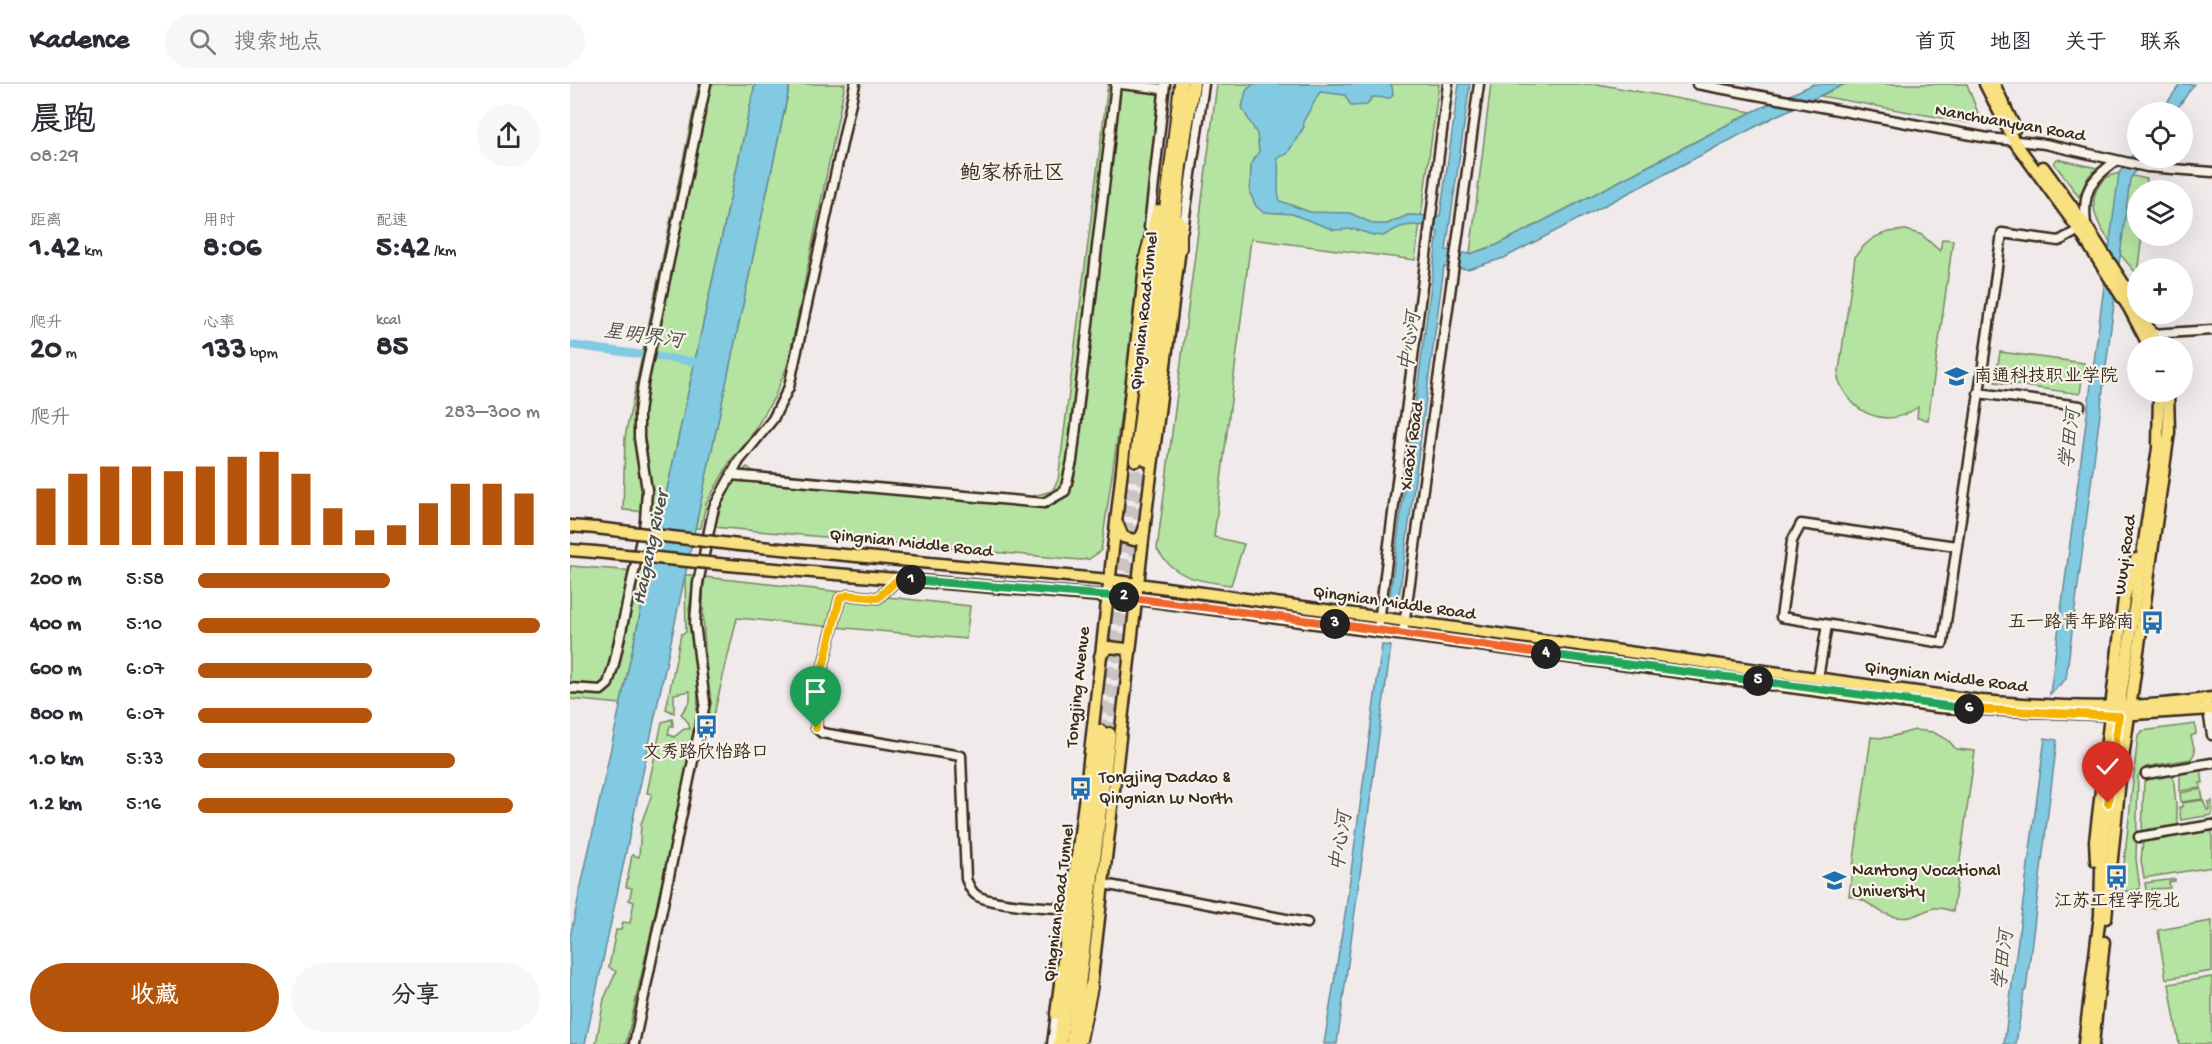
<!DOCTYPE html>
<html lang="zh">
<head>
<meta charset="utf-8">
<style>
	:root { --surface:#fff; --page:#f7f7f7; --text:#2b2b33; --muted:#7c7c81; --line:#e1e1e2; --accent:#b45309 }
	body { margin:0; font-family:"Gochi Hand","LXGW WenKai TC",sans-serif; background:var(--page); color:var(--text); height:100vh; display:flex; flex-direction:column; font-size:22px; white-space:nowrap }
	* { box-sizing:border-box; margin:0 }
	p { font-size:20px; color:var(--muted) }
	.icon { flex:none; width:33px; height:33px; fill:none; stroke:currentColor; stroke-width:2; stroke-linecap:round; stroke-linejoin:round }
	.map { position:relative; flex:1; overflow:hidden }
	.side { display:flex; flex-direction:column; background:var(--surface); width:570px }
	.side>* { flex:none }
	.tools { position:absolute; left:1557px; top:18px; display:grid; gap:12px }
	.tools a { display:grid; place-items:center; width:66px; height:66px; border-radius:50%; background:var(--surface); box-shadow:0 6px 24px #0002; font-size:30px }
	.pin { position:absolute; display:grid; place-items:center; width:51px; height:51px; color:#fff; margin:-62px -26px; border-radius:50% 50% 50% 0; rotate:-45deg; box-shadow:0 0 6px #0007 }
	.pin .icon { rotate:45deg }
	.km { position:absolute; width:30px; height:30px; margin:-15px; border-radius:50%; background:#222; color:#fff; font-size:16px; line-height:30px; text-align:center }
	.round { display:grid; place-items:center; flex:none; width:63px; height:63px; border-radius:32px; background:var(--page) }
	.summary { display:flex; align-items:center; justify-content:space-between; height:102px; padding:0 30px }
	h1 { font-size:33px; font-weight:700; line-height:45px }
	.stats { display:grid; grid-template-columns:repeat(3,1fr); gap:9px; height:102px; padding:6px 30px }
	.stats div { display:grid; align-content:center }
	.stats b { font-size:30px; font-weight:700 }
	.stats small { font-size:16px; font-weight:400 }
	.stats p { font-size:16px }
	.chart { height:168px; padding:12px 30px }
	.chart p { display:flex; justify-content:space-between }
	.chart svg { width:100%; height:108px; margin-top:6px; stroke:var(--accent); stroke-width:6 }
	.cta { display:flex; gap:12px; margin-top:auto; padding:12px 30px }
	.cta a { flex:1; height:69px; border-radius:36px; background:var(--accent); color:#fff; font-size:24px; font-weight:700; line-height:69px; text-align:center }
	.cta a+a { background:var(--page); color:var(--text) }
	ul { padding:0 30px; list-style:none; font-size:20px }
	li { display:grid; grid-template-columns:96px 72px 1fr; align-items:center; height:45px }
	li i { height:15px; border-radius:8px; background:var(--accent) }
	header { display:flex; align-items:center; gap:36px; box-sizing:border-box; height:84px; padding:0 30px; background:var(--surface); border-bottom:2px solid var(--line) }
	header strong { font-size:28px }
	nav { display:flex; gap:33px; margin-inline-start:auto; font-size:21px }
	.search { width:420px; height:54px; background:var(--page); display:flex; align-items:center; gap:15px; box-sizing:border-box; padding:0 21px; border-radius:33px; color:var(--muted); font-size:22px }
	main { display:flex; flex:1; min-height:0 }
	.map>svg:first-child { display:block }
</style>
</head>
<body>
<header>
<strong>Kadence</strong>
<div class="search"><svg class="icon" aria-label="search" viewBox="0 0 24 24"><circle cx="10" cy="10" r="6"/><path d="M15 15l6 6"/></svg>搜索地点</div>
<nav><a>首页</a><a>地图</a><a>关于</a><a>联系</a></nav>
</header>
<main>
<section class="side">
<div class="summary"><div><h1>晨跑</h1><p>08:29</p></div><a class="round"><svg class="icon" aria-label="share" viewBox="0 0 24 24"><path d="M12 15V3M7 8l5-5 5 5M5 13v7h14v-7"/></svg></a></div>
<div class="stats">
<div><p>距离</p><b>1.42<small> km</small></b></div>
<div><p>用时</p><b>8:06</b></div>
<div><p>配速</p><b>5:42<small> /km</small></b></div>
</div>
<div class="stats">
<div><p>爬升</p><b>20<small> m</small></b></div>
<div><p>心率</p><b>133<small> bpm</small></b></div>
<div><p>kcal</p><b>85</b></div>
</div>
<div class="chart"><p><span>爬升</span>283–300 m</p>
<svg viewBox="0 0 160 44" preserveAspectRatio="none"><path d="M5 44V21M15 44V15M25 44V12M35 44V12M45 44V14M55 44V12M65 44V8M75 44V6M85 44V15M95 44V29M105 44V38M115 44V36M125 44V27M135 44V19M145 44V19M155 44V23"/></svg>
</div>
<ul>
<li><b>200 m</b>5:58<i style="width:56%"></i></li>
<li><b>400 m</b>5:10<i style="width:100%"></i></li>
<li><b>600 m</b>6:07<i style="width:51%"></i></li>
<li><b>800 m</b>6:07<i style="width:51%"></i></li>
<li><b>1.0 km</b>5:33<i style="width:75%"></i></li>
<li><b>1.2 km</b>5:16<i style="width:92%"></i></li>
</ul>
<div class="cta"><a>收藏</a><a>分享</a></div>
</section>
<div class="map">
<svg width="1642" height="960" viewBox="0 0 1642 960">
	<rect width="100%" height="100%" fill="#f0eaeb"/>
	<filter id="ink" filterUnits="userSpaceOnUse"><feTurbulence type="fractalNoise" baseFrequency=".0167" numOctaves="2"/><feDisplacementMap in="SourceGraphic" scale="12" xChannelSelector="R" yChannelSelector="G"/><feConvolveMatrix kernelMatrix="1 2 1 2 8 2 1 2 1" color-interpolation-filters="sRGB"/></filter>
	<g filter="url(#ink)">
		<g fill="#b4e3a2" stroke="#788660" stroke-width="1.5">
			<polygon points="129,0 185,0 92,429 53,426 55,353"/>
			<polygon points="220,0 275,0 218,280 204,314 178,357 161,376 136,420 131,444 125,444"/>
			<polygon points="538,0 590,0 565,232 531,467 519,475 510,476 144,443 159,401 177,383 186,389 433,412 460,413 482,407 488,396"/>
			<path d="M647 0H869L845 176 681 155 644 453 674 460 661 501C630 497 604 495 587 465Z"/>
			<polygon points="921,0 1027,0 1182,28 927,161 900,170"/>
			<polygon points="1275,0 1397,0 1408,29 1400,39 1250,12"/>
			<polygon points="1487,75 1527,84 1518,93 1509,113 1484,79"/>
			<path d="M1550 89 1577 95 1576 106H1568V152H1572L1567 190C1549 168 1508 130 1530 100 1536 93 1540 91 1550 89Z"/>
			<path d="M1336 146 1352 151 1370 167 1372 155 1383 156 1358 336 1347 334 1348 323C1316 346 1280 330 1268 294L1285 173C1298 153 1313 147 1336 146Z"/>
			<polygon points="1430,268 1514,279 1510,310 1425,298"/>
			<polygon points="0,482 79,488 51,620 0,615"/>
			<polygon points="115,491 124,491 119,526 129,600 125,650 56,960 26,960 34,915 46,888 39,883 46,846 51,846 53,838 60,839 64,818 59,816 62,804 56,803 62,771 69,773 71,740 82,710 77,709 92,638 102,635 103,642 100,642 98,650 104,653 114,645 120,645 118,638 111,630 120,617 120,607 104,610 104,629 96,625 111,550 116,548"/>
			<path d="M134 493 400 522 396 555 167 534 140 647C140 595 130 545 134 493Z"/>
			<polygon points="1625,640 1626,650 1621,652 1625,668 1621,675 1576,683 1568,692 1566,775 1570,805 1551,808 1568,651 1572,647"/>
			<path d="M1345 646 1363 648 1379 657 1386 665 1405 667 1383 827C1378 826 1369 823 1364 824 1346 829 1344 837 1322 832 1303 827 1301 816 1279 812L1301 653C1320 656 1328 650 1345 646Z"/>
			<polygon points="1631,686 1633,699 1630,699 1631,704 1610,707 1610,689"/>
			<polygon points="1603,690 1608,742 1572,748 1574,698 1579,694"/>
			<polygon points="1631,705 1633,715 1611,718 1610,709"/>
			<polygon points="1633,716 1637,726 1639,725 1638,718 1642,717 1642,731 1611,736 1609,723 1612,723 1612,719"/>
			<polygon points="1642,745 1642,783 1574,794 1571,776 1573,757"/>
			<polygon points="1605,795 1605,797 1599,798 1600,804 1582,805 1585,824 1579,825 1575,799"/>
			<polygon points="1642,837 1642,887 1596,895 1588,846"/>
			<polygon points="1642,893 1642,960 1609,960 1599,900"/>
		</g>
		<g fill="#81cae2" stroke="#658a94" stroke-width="1.5">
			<polygon points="185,0 220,0 15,960 0,960 0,853"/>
			<path d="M683 0H819L822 2 823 11 820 14 802 13 797 21 781 22 775 11 750 8 733 38 734 43 717 70 707 74C711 89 705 103 710 117L740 128 780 129 804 140H817L838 131 870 132 889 0H900L876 166 900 170 927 161 1182 28 1244 0H1275L1208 31 934 174 898 185 874 183 828 520 819 519 868 148 855 142 842 141 830 143 813 152 803 151 784 145 764 146 722 130 693 128 686 122 680 109 681 81 689 67 687 50 672 24 676 7Z"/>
			<polygon points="1610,0 1624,0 1605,28 1591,28"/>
			<polygon points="1567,65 1568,74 1575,74 1560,95 1496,595 1480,610 1549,89"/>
			<polygon points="812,561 821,562 767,960 754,960 776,824"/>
			<polygon points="1475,654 1487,656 1456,906 1454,907 1446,960 1434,960"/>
		</g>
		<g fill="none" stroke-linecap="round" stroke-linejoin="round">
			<polyline stroke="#81cae2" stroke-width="8" points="0,261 134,279"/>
			<g stroke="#ccc4c2" stroke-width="12" stroke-dasharray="12 6" stroke-linecap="butt">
				<polyline points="530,647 566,376"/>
				<polyline points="539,650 577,376"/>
			</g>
			<defs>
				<g id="minor">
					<polyline points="551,0 594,5"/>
					<polyline points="1127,0 1418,54 1475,60 1577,83 1642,88"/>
					<path d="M1516 141C1512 107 1520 96 1546 77"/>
					<polyline points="579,143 595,0"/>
					<polyline points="613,146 634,0"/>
					<polyline points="1577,253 1582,250 1642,246"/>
					<polyline points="1408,309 1510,322"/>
					<polyline points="161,391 474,419 495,407 502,377 546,0"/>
					<polyline points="1386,462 1231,440 1222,457 1211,533 1373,559 1432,149 1489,157 1509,146"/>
					<path d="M328 495 308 514 278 511 270 514 250 595 246 644 252 649 391 672 396 795C399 801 400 807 406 811 420 821 480 823 500 825"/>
					<polyline points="808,546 878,0"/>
					<polyline points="833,549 909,0"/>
					<polyline points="1248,594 1257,541"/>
					<polyline points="0,604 31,606 38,600 44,580 75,437 77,406 69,354 69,329 73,300 136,0"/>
					<polyline points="1637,621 1642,651"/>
					<polyline points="1576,690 1642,679"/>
					<polyline points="1569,753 1642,741"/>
					<polyline points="534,800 737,839"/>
					<polyline points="64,960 135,619 125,539 128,499 144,423 169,377 203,335 219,303 285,0"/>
					<polyline points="482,960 486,930"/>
				</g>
				<g id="major">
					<polyline points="1415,0 1444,57 1509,146 1559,224 1579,262"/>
					<polyline points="1424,0 1445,44"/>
					<polyline points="1473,83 1516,142 1568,222"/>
					<polyline points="1572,230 1587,262"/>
					<polyline points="548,441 553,453 564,456 570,454 574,447"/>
					<polyline points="0,442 26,444"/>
					<path d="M169 461 539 496 1412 617C1488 623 1566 627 1642 614"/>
					<polyline points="0,466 25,468"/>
					<polyline points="169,482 568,515 1369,623 1549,631 1642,625"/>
					<polyline points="530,572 539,563 556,565 559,572"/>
					<polyline points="1526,777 1525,757 1554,515 1566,475"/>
					<polyline points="1536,834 1550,695 1599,348 1598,308"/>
					<polyline points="521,903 577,422 610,164"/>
					<polyline points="486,930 516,704 576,173"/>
					<polyline points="1514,960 1530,831 1531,786 1545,653 1588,364 1589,308"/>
					<polyline points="1523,960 1534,858"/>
				</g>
				<g id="highway">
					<polyline points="610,139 610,164"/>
					<polyline points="576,173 588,127"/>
					<polyline points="566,376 611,0"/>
					<polyline points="577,376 610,82 623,0"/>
					<polyline points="510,956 521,903"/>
					<polyline points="490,960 530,647"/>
					<polyline points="502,960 539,650"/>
				</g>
			</defs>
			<use href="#minor" stroke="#3b2a1e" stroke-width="13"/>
			<use href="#major" stroke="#3b2a1e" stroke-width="15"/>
			<use href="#highway" stroke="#3b2a1e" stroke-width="16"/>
			<use href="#minor" stroke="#f7f3e8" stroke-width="8"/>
			<use href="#major" stroke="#f9e181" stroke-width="10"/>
			<use href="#highway" stroke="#f9e181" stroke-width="12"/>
			<defs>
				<g id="major-bridge">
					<polyline points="26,444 169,461"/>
					<polyline points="25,468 169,482"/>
				</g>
			</defs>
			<use href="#major-bridge" stroke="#3b2a1e" stroke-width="15" stroke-linecap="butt"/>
			<use href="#major-bridge" stroke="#f9e181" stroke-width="10"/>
		</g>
	</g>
	<g fill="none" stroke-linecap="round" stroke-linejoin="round" filter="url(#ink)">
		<defs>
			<polyline id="split-1" points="246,644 250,595 270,514 278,511 308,514 328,495 341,496"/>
			<polyline id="split-2" points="341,496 554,513"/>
			<polyline id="split-3" points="554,513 765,540"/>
			<polyline id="split-4" points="765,540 976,570"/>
			<polyline id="split-5" points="976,570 1188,597"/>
			<polyline id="split-6" points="1188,597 1399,625"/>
			<polyline id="split-7" points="1399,625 1549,632 1538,719"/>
		</defs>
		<use href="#split-1" stroke="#fff" stroke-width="12"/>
		<use href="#split-2" stroke="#fff" stroke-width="12"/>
		<use href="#split-3" stroke="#fff" stroke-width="12"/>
		<use href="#split-4" stroke="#fff" stroke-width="12"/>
		<use href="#split-5" stroke="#fff" stroke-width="12"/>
		<use href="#split-6" stroke="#fff" stroke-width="12"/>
		<use href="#split-7" stroke="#fff" stroke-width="12"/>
		<use href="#split-1" stroke="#f5b400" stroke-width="8"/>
		<use href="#split-2" stroke="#22a559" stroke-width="8"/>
		<use href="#split-3" stroke="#f0652b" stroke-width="8"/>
		<use href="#split-4" stroke="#f0652b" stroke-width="8"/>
		<use href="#split-5" stroke="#22a559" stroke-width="8"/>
		<use href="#split-6" stroke="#22a559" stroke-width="8"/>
		<use href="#split-7" stroke="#f5b400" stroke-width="8"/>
	</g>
	<defs>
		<symbol id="university-bare" viewBox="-9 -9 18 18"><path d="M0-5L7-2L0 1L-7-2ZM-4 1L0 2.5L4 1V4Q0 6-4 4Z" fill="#1f6fb2" stroke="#f7f3e8" stroke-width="2.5" paint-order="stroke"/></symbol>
		<symbol id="bus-bare" viewBox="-9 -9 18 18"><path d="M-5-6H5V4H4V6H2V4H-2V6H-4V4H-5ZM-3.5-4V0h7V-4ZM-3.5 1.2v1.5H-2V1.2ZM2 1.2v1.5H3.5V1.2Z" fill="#1f6fb2" stroke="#f7f3e8" stroke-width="2.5" paint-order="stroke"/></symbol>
	</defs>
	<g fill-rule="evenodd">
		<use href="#university-bare" x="1370" y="276" width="33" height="33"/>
		<use href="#bus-bare" x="1566" y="522" width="33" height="33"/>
		<use href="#bus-bare" x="120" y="626" width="33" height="33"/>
		<use href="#bus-bare" x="494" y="688" width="33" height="33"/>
		<use href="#bus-bare" x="1530" y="776" width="33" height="33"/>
		<use href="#university-bare" x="1248" y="780" width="33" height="33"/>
	</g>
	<g text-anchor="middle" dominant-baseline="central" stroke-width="4.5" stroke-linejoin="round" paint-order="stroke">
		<g font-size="18" fill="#3b2a1e" stroke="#f7f3e8">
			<text transform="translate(1440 40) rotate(10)">Nanchuanyuan Road</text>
			<text transform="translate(575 227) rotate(-84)">Qingnian Road Tunnel</text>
			<text transform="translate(843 362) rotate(-82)">Xiaoxi Road</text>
			<text transform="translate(341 460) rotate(6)">Qingnian Middle Road</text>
			<text transform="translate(1556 471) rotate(-82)">Wuyi Road</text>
			<text transform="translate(824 520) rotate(8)">Qingnian Middle Road</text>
			<text transform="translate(1376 594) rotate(7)">Qingnian Middle Road</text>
			<text transform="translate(509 603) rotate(-84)">Tongjing Avenue</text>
			<text transform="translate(490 819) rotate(-83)">Qingnian Road Tunnel</text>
		</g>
		<g font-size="18" fill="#3b2a1e" stroke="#f7f3e8" text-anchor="start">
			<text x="1404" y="293">南通科技职业学院</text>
			<text x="1564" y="539" text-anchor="end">五一路青年路南</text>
			<text x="136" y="669" text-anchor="middle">文秀路欣怡路口</text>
			<text x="529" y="694">Tongjing Dadao &amp;<tspan x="529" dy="21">Qingnian Lu North</tspan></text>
			<text x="1282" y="787">Nantong Vocational<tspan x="1282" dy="21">University</tspan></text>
			<text x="1547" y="818" text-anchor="middle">江苏工程学院北</text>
		</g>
		<g font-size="20" font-style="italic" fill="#4c524f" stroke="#f7f3e8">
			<text transform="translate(73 254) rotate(8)">星明界河</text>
			<text transform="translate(842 258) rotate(-82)">中心河</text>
			<text transform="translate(1502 355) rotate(-83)">学田河</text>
			<text transform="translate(82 464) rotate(-78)">Haigang River</text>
			<text transform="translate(773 758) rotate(-82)">中心河</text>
			<text transform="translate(1435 876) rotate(-83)">学田河</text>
		</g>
		<g font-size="21" fill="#3b2a1e" stroke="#f7f3e8">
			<text x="442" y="91">鲍家桥社区</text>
		</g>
	</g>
</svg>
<div class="tools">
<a><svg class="icon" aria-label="locate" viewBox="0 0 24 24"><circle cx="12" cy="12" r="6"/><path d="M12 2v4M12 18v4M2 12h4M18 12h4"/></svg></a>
<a><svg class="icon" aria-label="layers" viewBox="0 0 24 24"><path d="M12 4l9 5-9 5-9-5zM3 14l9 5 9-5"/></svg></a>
<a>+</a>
<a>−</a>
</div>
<div class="pin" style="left:246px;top:644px;background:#1e9e55"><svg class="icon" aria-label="arrive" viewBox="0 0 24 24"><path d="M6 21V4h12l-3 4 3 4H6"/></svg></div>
<div class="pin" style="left:1538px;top:719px;background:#d93025"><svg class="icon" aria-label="check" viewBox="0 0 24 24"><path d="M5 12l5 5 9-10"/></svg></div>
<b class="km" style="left:341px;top:496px">1</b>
<b class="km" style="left:554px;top:513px">2</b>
<b class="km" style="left:765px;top:540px">3</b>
<b class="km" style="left:976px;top:570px">4</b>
<b class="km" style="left:1188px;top:597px">5</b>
<b class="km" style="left:1399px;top:625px">6</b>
</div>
</main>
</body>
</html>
